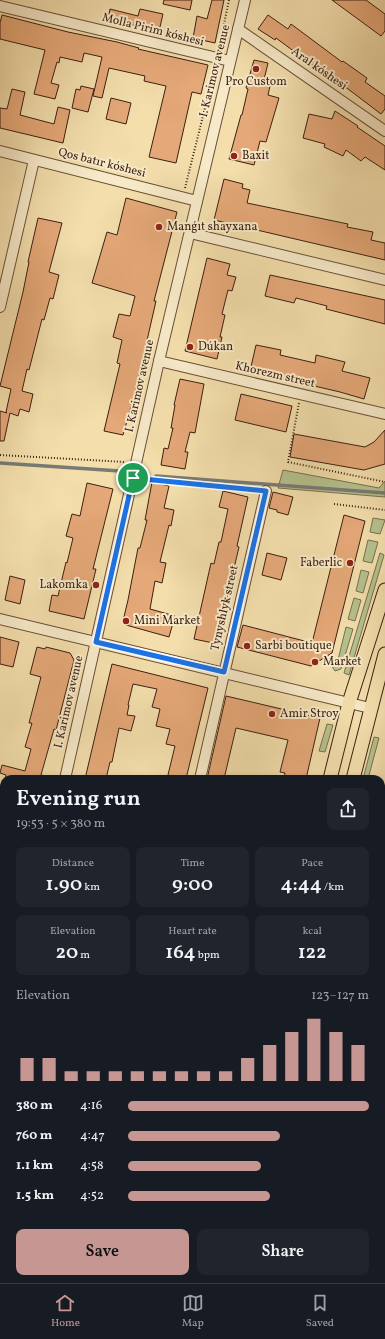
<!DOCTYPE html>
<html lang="en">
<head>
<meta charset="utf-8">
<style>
	:root { --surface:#171b24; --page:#20242c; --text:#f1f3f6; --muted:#9ea1a6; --line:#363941; --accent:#c59692 }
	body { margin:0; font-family:Vollkorn,serif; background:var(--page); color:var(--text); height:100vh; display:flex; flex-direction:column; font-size:15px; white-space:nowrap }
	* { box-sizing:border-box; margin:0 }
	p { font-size:13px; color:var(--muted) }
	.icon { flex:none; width:22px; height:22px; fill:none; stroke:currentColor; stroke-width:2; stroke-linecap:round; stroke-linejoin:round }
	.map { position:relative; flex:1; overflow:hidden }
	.drawer { position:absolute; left:0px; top:775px; width:385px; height:508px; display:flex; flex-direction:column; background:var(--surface); border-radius:12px 12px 0 0; box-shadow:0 2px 6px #0003 }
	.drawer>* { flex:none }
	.pin { position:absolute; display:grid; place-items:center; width:34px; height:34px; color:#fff; margin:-17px; border:2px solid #fff; border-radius:50%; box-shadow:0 1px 4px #0007 }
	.round { display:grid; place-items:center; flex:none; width:42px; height:42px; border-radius:8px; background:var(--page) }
	.head { display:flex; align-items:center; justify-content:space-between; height:68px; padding:0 16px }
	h1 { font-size:22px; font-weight:600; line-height:30px }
	.stats { display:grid; grid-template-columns:repeat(3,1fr); gap:6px; height:68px; padding:4px 16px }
	.stats div { display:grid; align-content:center; border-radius:8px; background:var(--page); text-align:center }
	.stats b { font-size:20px; font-weight:600 }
	.stats small { font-size:11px; font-weight:400 }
	.stats p { font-size:11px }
	.chart { height:112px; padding:8px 16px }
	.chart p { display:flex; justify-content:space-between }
	.chart svg { width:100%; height:72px; margin-top:4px; stroke:var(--accent); stroke-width:6 }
	.primary-button { display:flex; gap:8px; margin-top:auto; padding:8px 16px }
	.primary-button a { flex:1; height:46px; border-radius:8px; background:var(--accent); color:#111; font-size:16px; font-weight:600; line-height:46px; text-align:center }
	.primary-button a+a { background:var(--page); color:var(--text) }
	ul { padding:0 16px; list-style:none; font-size:13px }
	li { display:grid; grid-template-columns:64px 48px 1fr; align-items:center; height:30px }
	li i { height:10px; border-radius:5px; background:var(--accent) }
	.tab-bar { display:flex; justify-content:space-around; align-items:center; height:56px; border-top:1px solid var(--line); background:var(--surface); font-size:11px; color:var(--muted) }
	.tab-bar a { display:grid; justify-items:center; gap:2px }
	.tab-bar .active { color:var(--accent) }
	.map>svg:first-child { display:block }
</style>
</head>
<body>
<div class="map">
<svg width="385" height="1283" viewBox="0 0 385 1283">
	<rect width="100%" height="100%" fill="#f3deac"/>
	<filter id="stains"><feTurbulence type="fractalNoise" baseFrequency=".005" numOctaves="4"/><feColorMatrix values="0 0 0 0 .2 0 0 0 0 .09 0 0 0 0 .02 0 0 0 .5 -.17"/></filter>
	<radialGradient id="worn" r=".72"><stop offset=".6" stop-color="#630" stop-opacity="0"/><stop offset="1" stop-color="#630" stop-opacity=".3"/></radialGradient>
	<g fill="#b5c28e" stroke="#787050">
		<polygon points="283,470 379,488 385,481 385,497 278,488"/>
		<polygon points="373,518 385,520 380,534 370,532"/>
		<polygon points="368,540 378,542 372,563 363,561"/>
		<polygon points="380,553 384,555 349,675 344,673"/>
		<polygon points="361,570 369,572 363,593 356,591"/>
		<polygon points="354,598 361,600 355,621 348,619"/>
		<polygon points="346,627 353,629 341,669 335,671 331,665 338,660"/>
		<polygon points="327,724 333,725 325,752 319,751"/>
		<polygon points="374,737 379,738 368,779 363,779"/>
		<polygon points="381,1027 385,1028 385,1079 381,1079"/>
		<polygon points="381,1155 385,1156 385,1203 381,1203"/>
		<rect x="302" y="1279" width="16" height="4"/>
	</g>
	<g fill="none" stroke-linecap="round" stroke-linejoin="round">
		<g stroke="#787b74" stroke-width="3.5">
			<polyline points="0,463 120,471"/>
			<polyline points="156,476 385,493"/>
		</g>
	</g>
	<g fill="#e5a878" stroke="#3c1f12">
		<polygon points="164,0 192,0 190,10 163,4"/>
		<polygon points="212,0 224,0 215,43 193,38 197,16 207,19"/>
		<polygon points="332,0 366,0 385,14 385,31 381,36"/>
		<polygon points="110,9 138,16 140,9 163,14 159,31 108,19"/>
		<polygon points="2,15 68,32 117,42 139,48 138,49 208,65 201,94 192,92 176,163 149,157 166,86 144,81 145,76 109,68 102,98 93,96 102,57 84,53 82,62 60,57 59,63 57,62 51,83 59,85 55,99 34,94 45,50 0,39 0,23"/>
		<polygon points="268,15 288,29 291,24 342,62 343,61 367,78 365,82 385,96 385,109 381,114 331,76 330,78 276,38 275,40 258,29"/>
		<polygon points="254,60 268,63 263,84 270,86 268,95 279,98 266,142 260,141 254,165 229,159 241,115 242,115 248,89 246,88"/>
		<polygon points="81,86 94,89 88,112 72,108 76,89 80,90"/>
		<polygon points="12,89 25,92 20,115 54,124 58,107 70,110 63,143 0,128 0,108 7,109"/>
		<polygon points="111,98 131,103 126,124 106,119"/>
		<polygon points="335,111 358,126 357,127 385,146 385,170 365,157 361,161 346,150 343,156 324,147 325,144 303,138 309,114 332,119"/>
		<polygon points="224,179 243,184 242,188 250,190 247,203 348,224 347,227 373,232 371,240 385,243 385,260 214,220"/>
		<polygon points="126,198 177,212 154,301 156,301 135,393 123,435 104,431 120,364 117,363 122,340 113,337 119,314 130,316 135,296 92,283 107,232 117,235"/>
		<polygon points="38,218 62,223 49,272 59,275 53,299 50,298 44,320 42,319 29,370 27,369 22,391 33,394 29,412 20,409 18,416 10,413 4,441 0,441 0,411 7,413 6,412 11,389 0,386 23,292 29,262 28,262"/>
		<polygon points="207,258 230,264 227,275 236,277 232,291 228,290 222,314 225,315 220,337 222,337 217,359 185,351"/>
		<polygon points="270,275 385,300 385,324 326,309 327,306 296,298 294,303 265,296"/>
		<polygon points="256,345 281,350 280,355 315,363 316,355 345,362 342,371 370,378 364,399 340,392 250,371"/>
		<polygon points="180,379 204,384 195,433 190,432 185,452 188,452 185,469 161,465 164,448 168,449 173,428 171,428 175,405 174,405"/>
		<polygon points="241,394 292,406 286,432 235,420"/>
		<polygon points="385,430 385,464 364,470 290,457 294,434 365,447 374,442"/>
		<polygon points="152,482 169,486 164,508 174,510 171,526 169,525 160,562 166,563 162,583 155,581 150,609 175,616 169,637 126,625 123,621 128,600 138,548 140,548 147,520 145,520"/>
		<polygon points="87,483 113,489 93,569 96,569 84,619 49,611 52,595 58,596 66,562 67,563 73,538 66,536 72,514 80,516"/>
		<polygon points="223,491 248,497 237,546 239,547 221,623 222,623 218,644 194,639 211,563 214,564 219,542 221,542 228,509 219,507"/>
		<polygon points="273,492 293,497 288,515 277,512 277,510 269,508"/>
		<polygon points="344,515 365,521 332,653 311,666 237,647 243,625 312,643"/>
		<polygon points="267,553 287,558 281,580 262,575"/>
		<polygon points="10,576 25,580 20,604 5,600"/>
		<polygon points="0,637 19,642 13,667 0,664"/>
		<polygon points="37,647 45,649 46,647 70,653 74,660 56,730 54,729 41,775 45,776 45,779 5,779 6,775 0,773 2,765 25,771 31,749 25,747 32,723 29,723 41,677 30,674"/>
		<polygon points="112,664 208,688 186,779 167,779 175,746 166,744 170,729 156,726 160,709 152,707 157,689 133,684 128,705 129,705 127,715 135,716 131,731 119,728 112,762 110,762 106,779 85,779"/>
		<polygon points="226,696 320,718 306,779 284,779 285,773 280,772 288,740 236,728 224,779 207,779"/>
	</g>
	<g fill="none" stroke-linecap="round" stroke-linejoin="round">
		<defs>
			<g id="minor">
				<polyline points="0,6 230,61"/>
				<polyline points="238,29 385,131"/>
				<polyline points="0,151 197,201"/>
				<polyline points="190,233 385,280"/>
				<polyline points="0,307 34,160"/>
				<polyline points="159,361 385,414"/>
				<polyline points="0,619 370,708"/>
				<polyline points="65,779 159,361 245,0"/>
				<polyline points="200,779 266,491"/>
				<polyline points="0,1024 4,1025"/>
			</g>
			<g id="major">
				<polyline points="330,779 349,703 385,590"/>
				<polyline points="353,779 385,654"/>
				<polyline points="249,1283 249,1279"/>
				<polyline points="269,1283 269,1279"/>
			</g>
		</defs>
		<use href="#minor" stroke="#6a4f38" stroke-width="12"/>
		<use href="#major" stroke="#3c1f12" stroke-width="15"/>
		<g stroke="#3c1f12" stroke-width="2" stroke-dasharray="1 2" stroke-linecap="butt">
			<polyline points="219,48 229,0"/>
			<polyline points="185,188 215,68"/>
			<polyline points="299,403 288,462 385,482"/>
			<polyline points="0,455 125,462"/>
			<polyline points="142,479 257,490"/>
			<polyline points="334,504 385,510"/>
		</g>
		<use href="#minor" stroke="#f7eac9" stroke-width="10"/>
		<use href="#major" stroke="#f3deac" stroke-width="13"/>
	</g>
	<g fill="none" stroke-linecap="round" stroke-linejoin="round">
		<defs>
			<polygon id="route" points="133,478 266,491 224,672 96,642"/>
		</defs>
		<use href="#route" stroke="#fff" stroke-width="8"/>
		<use href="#route" stroke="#1a73e8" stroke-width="5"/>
	</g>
	<g fill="#8f2418" stroke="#f7eac9" stroke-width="1.5">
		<circle cx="256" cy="69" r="4"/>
		<circle cx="234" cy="156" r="4"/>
		<circle cx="159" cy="227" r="4"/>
		<circle cx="190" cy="347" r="4"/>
		<circle cx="350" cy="563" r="4"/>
		<circle cx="96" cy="585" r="4"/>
		<circle cx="126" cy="621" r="4"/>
		<circle cx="247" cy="646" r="4"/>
		<circle cx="315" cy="662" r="4"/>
		<circle cx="272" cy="714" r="4"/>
	</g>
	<g text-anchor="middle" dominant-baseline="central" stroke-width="4" stroke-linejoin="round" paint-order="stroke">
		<g font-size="12" fill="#3c1f12" stroke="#f7eac9">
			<text transform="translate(153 30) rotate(14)">Molla Pirim kóshesi</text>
			<text transform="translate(319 69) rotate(35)">Aral kóshesi</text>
			<text transform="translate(215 71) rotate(-76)">I. Karimov avenue</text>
			<text transform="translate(102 163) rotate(14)">Qos batır kóshesi</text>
			<text transform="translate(275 375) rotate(13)">Khorezm street</text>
			<text transform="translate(140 386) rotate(-77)">I. Karimov avenue</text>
			<text transform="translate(225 608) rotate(-77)">Tynyshlyk street</text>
			<text transform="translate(69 702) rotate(-77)">I. Karimov avenue</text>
		</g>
		<g font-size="12" fill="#3c1f12" stroke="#f7eac9" text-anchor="start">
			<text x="256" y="82" text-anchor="middle">Pro Custom</text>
			<text x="242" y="156">Baxit</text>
			<text x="167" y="227">Manǵıt shayxana</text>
			<text x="198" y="347">Dúkan</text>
			<text x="342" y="563" text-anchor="end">Faberlic</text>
			<text x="88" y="585" text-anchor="end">Lakomka</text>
			<text x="134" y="621">Mini Market</text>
			<text x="255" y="646">Sarbi boutique</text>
			<text x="323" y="662">Market</text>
			<text x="280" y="714">Amir Stroy</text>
		</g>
	</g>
	<rect width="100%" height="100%" filter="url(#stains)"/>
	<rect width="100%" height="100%" fill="url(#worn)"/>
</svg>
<div class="pin" style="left:133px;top:478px;background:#1e9e55"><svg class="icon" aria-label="arrive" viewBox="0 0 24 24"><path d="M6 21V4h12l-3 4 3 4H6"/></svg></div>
<section class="drawer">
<div class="head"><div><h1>Evening run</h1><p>19:53 · 5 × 380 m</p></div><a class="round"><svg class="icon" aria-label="share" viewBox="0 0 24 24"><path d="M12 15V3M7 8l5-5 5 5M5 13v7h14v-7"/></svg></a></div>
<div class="stats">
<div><p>Distance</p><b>1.90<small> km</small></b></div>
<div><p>Time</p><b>9:00</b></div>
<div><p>Pace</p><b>4:44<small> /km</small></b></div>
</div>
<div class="stats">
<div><p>Elevation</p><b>20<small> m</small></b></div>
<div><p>Heart rate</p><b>164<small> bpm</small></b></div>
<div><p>kcal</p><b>122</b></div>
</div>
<div class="chart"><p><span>Elevation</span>123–127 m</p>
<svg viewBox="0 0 160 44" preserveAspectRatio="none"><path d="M5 44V30M15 44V30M25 44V38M35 44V38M45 44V38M55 44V38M65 44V38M75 44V38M85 44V38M95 44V38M105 44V30M115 44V22M125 44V14M135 44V6M145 44V14M155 44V22"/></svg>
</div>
<ul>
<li><b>380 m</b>4:16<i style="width:100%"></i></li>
<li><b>760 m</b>4:47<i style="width:63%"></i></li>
<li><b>1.1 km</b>4:58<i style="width:55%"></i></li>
<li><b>1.5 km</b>4:52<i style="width:59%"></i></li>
</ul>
<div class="primary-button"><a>Save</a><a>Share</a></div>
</section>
</div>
<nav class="tab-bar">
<a class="active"><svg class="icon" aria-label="home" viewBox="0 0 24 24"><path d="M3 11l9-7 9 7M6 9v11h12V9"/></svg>Home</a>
<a><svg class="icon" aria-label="map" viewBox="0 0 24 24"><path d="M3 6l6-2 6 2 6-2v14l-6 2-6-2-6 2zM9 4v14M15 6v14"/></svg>Map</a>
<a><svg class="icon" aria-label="saved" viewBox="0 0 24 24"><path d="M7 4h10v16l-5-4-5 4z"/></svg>Saved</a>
</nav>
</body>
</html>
